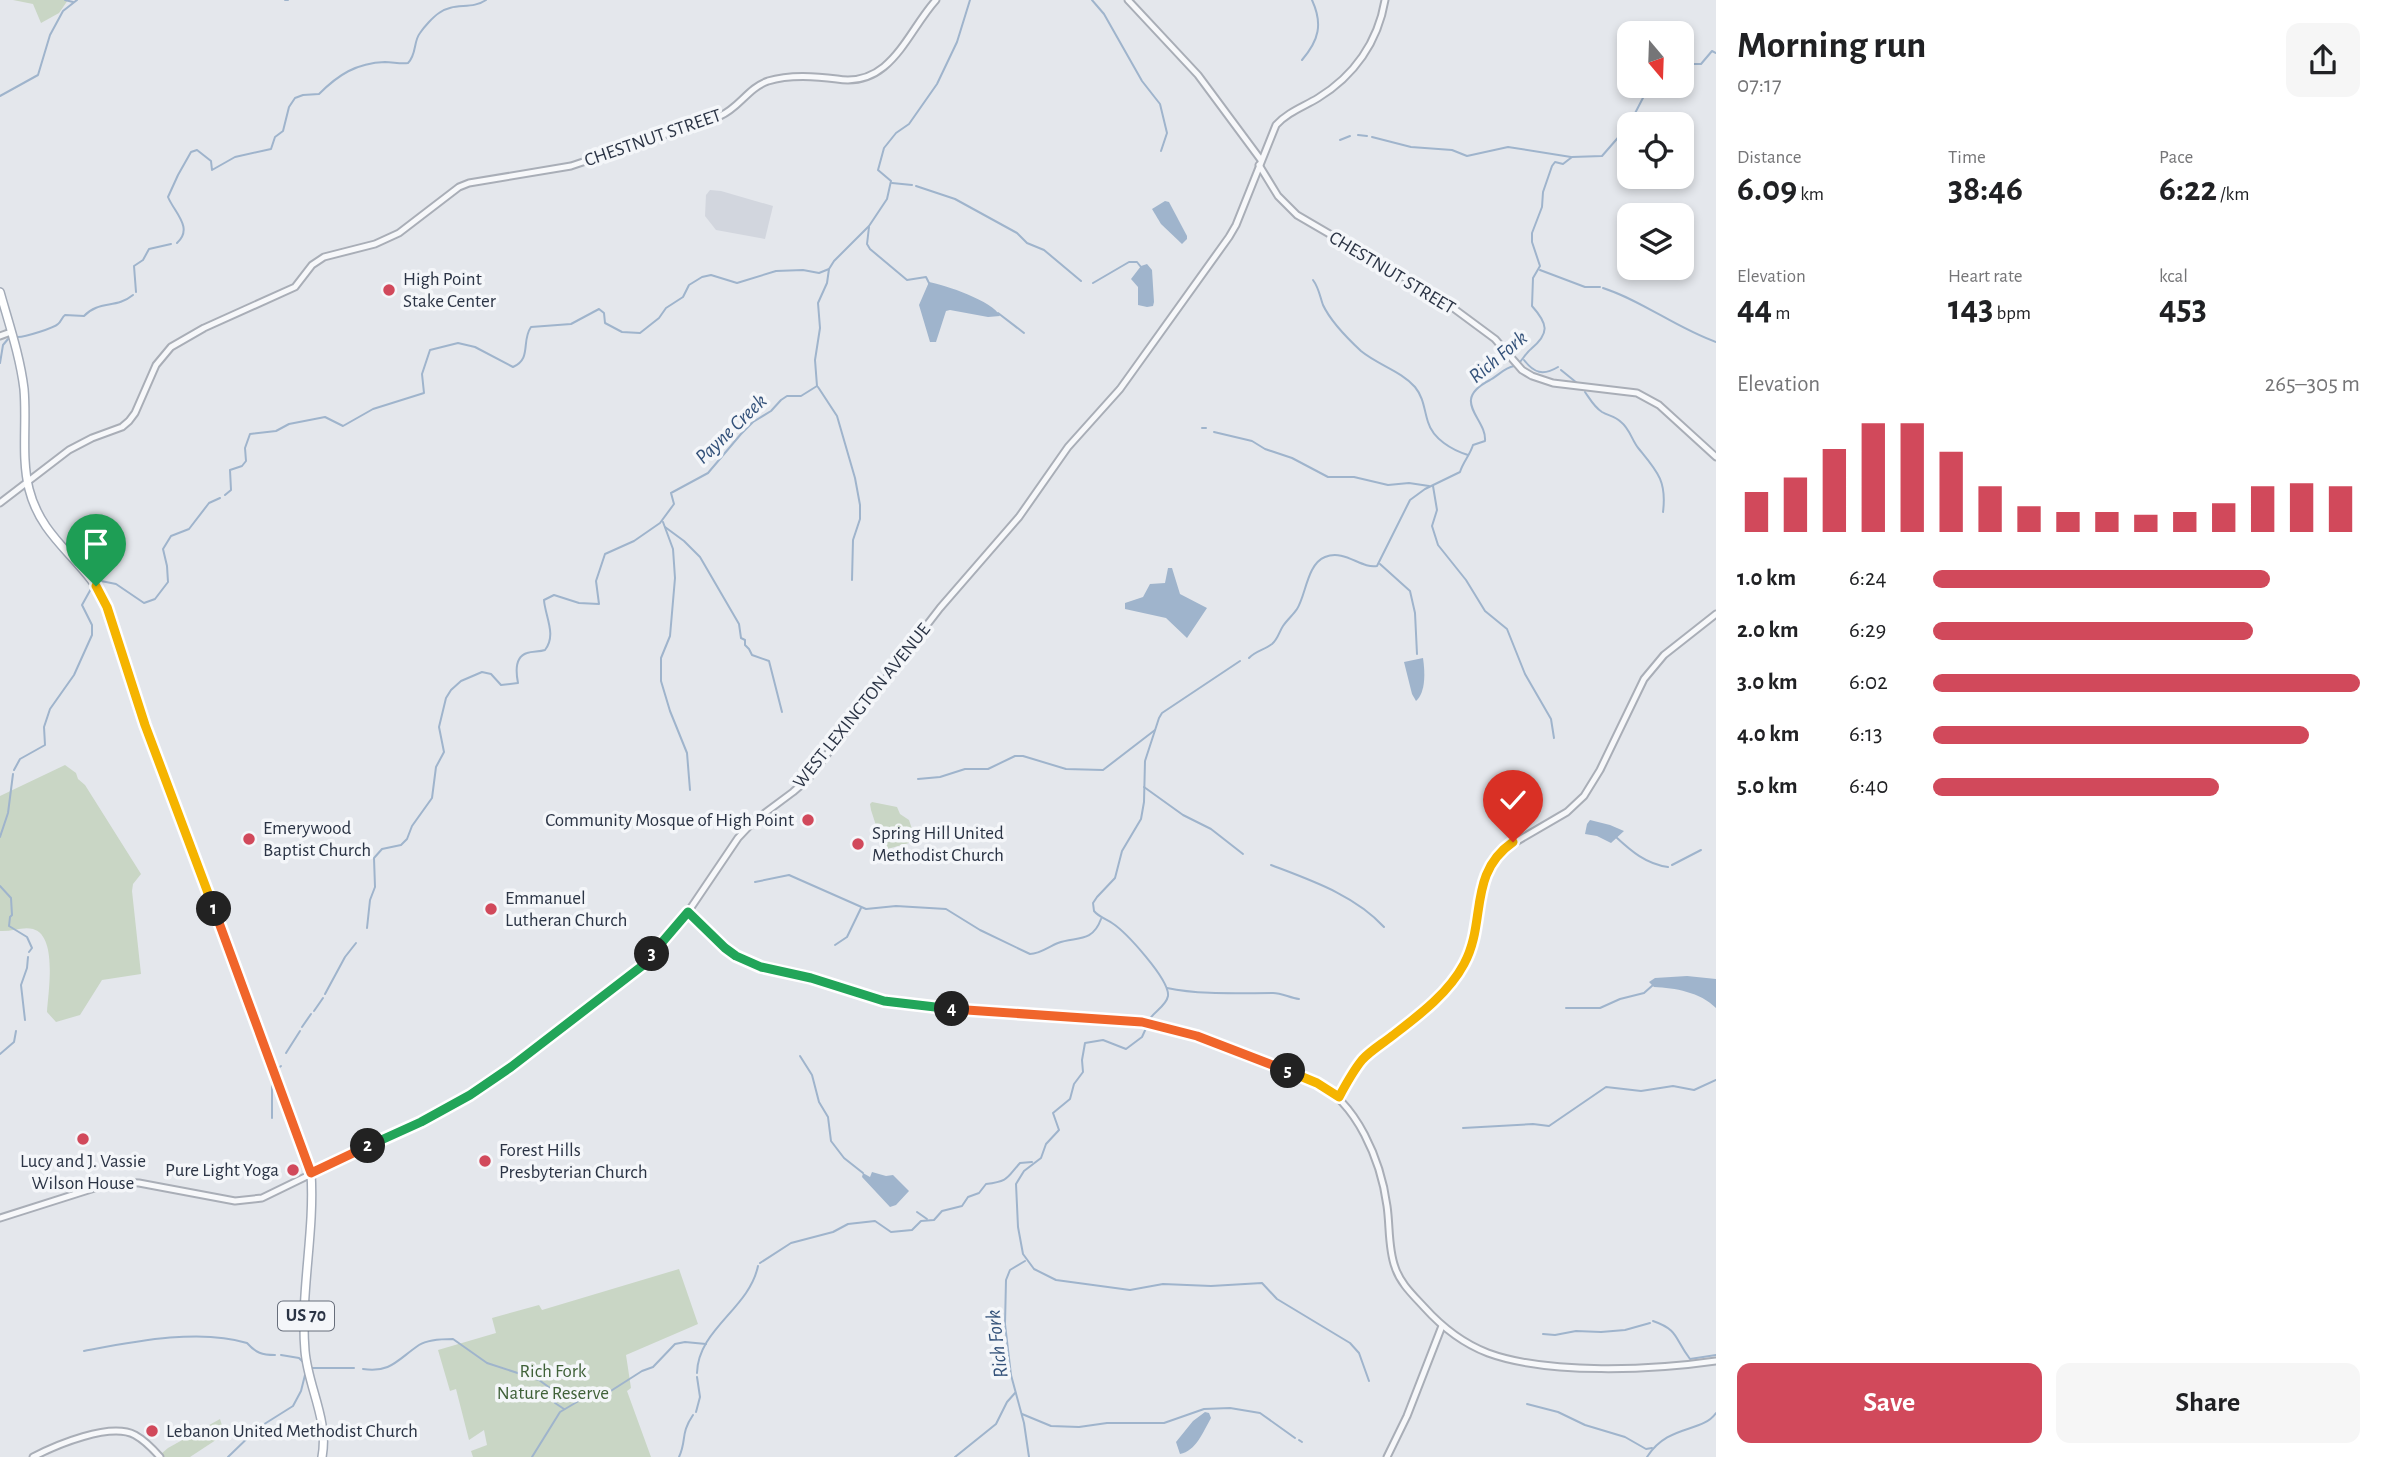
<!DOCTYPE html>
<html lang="en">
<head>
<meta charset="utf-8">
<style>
	:root { --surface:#fff; --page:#f6f6f6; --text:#202124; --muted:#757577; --accent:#d1495b }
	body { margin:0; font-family:"Alegreya Sans",sans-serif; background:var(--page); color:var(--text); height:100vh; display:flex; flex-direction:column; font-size:26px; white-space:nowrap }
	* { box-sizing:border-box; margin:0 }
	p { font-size:23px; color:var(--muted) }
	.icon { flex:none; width:38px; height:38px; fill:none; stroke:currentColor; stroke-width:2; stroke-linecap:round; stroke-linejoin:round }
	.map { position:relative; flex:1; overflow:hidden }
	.sheet { display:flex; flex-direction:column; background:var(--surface); width:665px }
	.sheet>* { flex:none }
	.needle { width:46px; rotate:161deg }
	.buttons { position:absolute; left:1617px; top:21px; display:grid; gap:14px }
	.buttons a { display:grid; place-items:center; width:77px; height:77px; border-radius:14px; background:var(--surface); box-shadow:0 4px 10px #0003; font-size:35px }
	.pin { position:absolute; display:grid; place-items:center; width:60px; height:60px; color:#fff; margin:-72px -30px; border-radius:50% 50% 50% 0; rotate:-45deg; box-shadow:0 0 7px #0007 }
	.pin .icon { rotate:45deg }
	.km { position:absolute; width:35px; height:35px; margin:-18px; border-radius:50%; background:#222; color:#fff; font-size:19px; line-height:35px; text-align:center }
	.round { display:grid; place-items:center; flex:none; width:74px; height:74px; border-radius:14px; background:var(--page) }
	.summary { display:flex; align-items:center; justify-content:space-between; height:119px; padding:0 21px }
	h1 { font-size:38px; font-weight:700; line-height:52px }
	.metrics { display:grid; grid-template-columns:repeat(3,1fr); gap:10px; height:119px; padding:7px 21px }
	.metrics div { display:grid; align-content:center }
	.metrics b { font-size:35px; font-weight:700 }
	.metrics small { font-size:19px; font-weight:400 }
	.metrics p { font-size:19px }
	.chart { height:196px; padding:14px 21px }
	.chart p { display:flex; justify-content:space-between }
	.chart svg { width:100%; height:126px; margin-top:7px; stroke:var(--accent); stroke-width:6 }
	.button { display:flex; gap:14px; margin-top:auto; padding:14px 21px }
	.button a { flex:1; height:80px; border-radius:14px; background:var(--accent); color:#fff; font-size:28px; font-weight:700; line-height:80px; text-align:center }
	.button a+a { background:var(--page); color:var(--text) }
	ul { padding:0 21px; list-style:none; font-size:23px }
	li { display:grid; grid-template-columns:112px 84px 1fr; align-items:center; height:52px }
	li i { height:18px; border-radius:9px; background:var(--accent) }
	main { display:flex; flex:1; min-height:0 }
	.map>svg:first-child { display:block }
</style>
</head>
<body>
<main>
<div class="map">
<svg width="1716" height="1457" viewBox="0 0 1716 1457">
	<rect width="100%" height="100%" fill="#e4e7ec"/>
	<polygon fill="#d2d6de" points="710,190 721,191 773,206 765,239 716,230 705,216 706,195"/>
	<g fill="#c9d6c5">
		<polygon points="13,0 68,0 59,13 41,23 33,4"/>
		<path d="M65 765 76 773 78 779 85 785 141 874 133 884 132 891 141 974 102 980 80 1015 56 1022 47 1012C48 993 58 936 33 929 23 926 11 932 0 931V796Z"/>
		<polygon points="872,802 897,807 900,814 909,820 916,841 884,850 871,810 870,804"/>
		<polygon points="679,1269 698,1324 626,1355 631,1388 627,1391 651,1457 473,1457 471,1451 487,1445 484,1430 469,1440 456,1389 450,1391 438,1350 496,1333 492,1318 539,1305 542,1310"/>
		<polygon points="220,1419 224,1432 222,1436 190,1457 162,1457 161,1454 168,1448"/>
	</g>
	<g fill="#9fb4cc">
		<polygon points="1165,201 1169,202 1187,236 1187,239 1182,244 1161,224 1152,209"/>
		<polygon points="1147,264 1152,270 1154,302 1153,306 1147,307 1138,305 1138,287 1131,279 1141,266"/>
		<path d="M929 282C945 285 993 301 1000 316L988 317 950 310 946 311 936 342H930L919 305Z"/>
		<polygon points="1168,568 1172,568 1180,594 1207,608 1187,638 1166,618 1125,609 1125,603 1143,597 1150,584 1165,583"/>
		<path d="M1423 658C1425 672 1426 692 1416 701L1412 694 1404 662Z"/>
		<polygon points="1590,820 1610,825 1624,831 1611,843 1597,836 1585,834 1587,824"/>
		<path d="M1687 976 1716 979V1008C1700 992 1675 988 1654 987L1649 982 1655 978Z"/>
		<polygon points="872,1172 886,1176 893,1175 909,1191 896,1205 890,1207 862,1177 863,1173 870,1177"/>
		<path d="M1205 1412 1209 1413 1211 1418C1203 1432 1196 1451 1180 1454L1176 1442 1193 1421Z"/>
	</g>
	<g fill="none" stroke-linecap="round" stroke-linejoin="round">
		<g stroke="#9fb4cc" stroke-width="2">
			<polyline points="65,0 73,2"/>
			<polyline points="285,0 288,0"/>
			<polyline points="1092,0 1104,14 1142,81 1160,104 1167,133 1161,151"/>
			<path d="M1302 60C1319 40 1323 24 1312 0"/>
			<polyline points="1682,71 1689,69 1691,64 1701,64 1712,51 1716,53"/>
			<polyline points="0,96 38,75 50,35 63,11 77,0"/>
			<polyline points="1630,123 1646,92 1652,91 1655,86"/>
			<polyline points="1358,135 1367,136"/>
			<polyline points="1372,137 1411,147 1452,150 1467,156 1508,147 1571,157"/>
			<polyline points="1340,140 1350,136"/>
			<polyline points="892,183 912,185"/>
			<polyline points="916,186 955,199 1017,233 1027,243 1044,250 1081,281"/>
			<polyline points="869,227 867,244 870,249 907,280 926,277 930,285"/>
			<path d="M177 243C194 228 174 212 168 197L178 175 191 152 197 150 211 161 212 170 235 157 271 149 275 137 283 131 289 107 295 98 303 95 319 94C338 75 356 63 385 62 393 62 400 64 408 63 417 54 413 42 420 33 424 27 433 17 439 13 453 2 472 10 486 0"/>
			<polyline points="1540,270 1585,287 1600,287"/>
			<path d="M1313 280C1319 288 1320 297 1323 305 1331 322 1347 338 1361 351 1378 365 1401 371 1415 387 1424 398 1424 410 1428 422 1433 439 1452 450 1468 455"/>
			<polyline points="1093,283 1129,262 1137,262 1141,267"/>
			<path d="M1603 288C1643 301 1676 328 1716 342"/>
			<polyline points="136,292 134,266 143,260 149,249 171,244"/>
			<polyline points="998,313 1024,333"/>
			<path d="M18 337C25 337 54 328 58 324 61 322 62 317 65 315L84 316C99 300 116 309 133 295"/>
			<path d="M1524 360C1534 373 1543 376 1558 367"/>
			<polyline points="0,363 3,345 8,339"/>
			<path d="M1519 363C1523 359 1526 353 1531 349 1550 333 1548 324 1532 306L1533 278 1540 266 1532 242V233L1542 207 1543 192 1552 166 1555 162 1563 164 1572 157 1602 156 1629 125"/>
			<polyline points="1561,370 1577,383"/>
			<polyline points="817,386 815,360 820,328 818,303 827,283 829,269 834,261 869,226 887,199 891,181 878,170 884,148 896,133 909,124 937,84 957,42 970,0"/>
			<polyline points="818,387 837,416 855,478 860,505 860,519 853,540 852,580"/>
			<path d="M1585 392C1590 399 1594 407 1602 412 1609 416 1615 416 1621 422 1630 429 1632 441 1639 449 1657 471 1667 481 1663 512"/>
			<polyline points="1202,428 1206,428"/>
			<polyline points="1214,432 1252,441 1265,449 1292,458 1328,477 1354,477 1388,485 1409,483 1429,486"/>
			<polyline points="1433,486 1437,510 1432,526 1438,545 1466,580 1485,611 1507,629 1525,674 1551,719 1554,738"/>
			<path d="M225 495 231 490 230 470 242 466 246 461 245 448 250 434 276 431 289 424 325 417 343 426 373 409 424 393 422 374 430 350 458 343 475 347 513 367C532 359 521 341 531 327L571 324 599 309 604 313 605 323 622 332 640 333 659 318 666 308 683 297 689 285 702 277 711 275 737 283 776 271 803 270 819 273 829 269"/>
			<polyline points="663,522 673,549 675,578 670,636 661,658 661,681 670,711 687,753 690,790"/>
			<polyline points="665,527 684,541 700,557 739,624 741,638 745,640 745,645 749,649 752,655 769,661 782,712"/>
			<polyline points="1380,564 1410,591 1415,613 1417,654"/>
			<polyline points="101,581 116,584 144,603 155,599 168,582 167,566 163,549 171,536 189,529 209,503 220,498"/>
			<path d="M1249 658C1255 651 1264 650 1272 644 1278 639 1279 632 1283 626 1287 620 1293 615 1297 609 1306 595 1307 564 1325 557 1345 549 1361 569 1377 566L1410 500 1425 489 1460 472C1463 462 1470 455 1473 445L1485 441C1487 418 1449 401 1490 380 1499 375 1504 368 1514 366"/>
			<polyline points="14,770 20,759 45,745 44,727 50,709 74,675 92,635 92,625 82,605 92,587"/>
			<polyline points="918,779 940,777 965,769 988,769 1015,756 1023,756 1066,769 1103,770 1155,730"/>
			<polyline points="1144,787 1183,815 1211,829 1243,854"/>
			<polyline points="0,837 8,813 13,774"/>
			<path d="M1616 837C1631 851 1646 864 1668 867"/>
			<path d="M1271 865C1310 880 1355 895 1384 927"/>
			<polyline points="1672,865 1701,850"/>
			<path d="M755 882 789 875 866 909 896 906 946 909 980 930 1030 954C1040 954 1048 947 1058 943 1075 936 1092 944 1101 919"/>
			<polyline points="0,886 11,898 12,915 10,917 9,926 27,937 32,948 29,952"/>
			<path d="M367 928 370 900 375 887 374 858 382 849 401 845 407 839 412 826 432 798 436 767 444 752 439 727 446 698 451 690 461 681 482 672 491 674 501 685 518 683C516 673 514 657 527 653 533 651 539 652 545 650 557 635 545 616 544 600L554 595 579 603 599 604 596 581 605 554 634 541 660 523 674 504 671 493 708 473 741 434 753 422 771 411 781 400 787 396H801L817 386"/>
			<polyline points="835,945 847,937 861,908"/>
			<path d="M1167 988C1200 995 1239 993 1273 993 1282 993 1290 998 1299 999"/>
			<polyline points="325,994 345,957 356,943"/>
			<polyline points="1566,1008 1600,1008 1620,999 1644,993 1653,985"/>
			<polyline points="314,1011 323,998"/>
			<polyline points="25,1020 21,985 27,968 28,957"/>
			<path d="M1148 1022C1152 1012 1166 1007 1168 996 1170 980 1126 932 1112 923 1106 919 1099 917 1094 911L1093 903 1097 897 1115 878 1122 851 1141 819 1144 802 1145 761 1159 718 1162 713 1240 661"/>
			<polyline points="1147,1026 1142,1037 1126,1049 1103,1040 1085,1043 1082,1060 1083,1072 1074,1084 1070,1099 1053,1113 1059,1130 1046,1144 1041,1158 1024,1171 1016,1184 1018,1227 1023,1254 1034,1269 1056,1280 1130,1290 1163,1284 1211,1286 1262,1283 1277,1299 1350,1343 1359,1353 1369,1381"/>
			<polyline points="302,1027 311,1014"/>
			<polyline points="286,1053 300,1031"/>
			<polyline points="0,1054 14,1042 16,1031"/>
			<polyline points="800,1056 812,1075 819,1102 828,1117 831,1141 844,1158 863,1173"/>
			<polyline points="277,1069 281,1066"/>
			<polyline points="272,1077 272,1118"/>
			<polyline points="1463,1128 1533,1124 1549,1126 1606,1087 1641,1091 1673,1086 1694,1090 1716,1080"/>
			<polyline points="917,1212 927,1219"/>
			<polyline points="1025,1261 1010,1270 1006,1280 1005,1324 1011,1375 1024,1423 1029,1457"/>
			<path d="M760 1263 791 1243 833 1232 848 1224 875 1221 891 1232 912 1230 921 1221 934 1220 942 1211 962 1206 968 1197 979 1193 986 1184C1010 1181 1007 1177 1020 1163L1032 1162"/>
			<path d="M1653 1321C1679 1330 1674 1338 1690 1359L1716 1355"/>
			<polyline points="1543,1334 1555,1335 1576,1331 1601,1332 1625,1330 1650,1323"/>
			<path d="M84 1351C132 1342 199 1328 247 1343 256 1353 262 1355 275 1355"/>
			<polyline points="281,1355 299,1358 304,1363"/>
			<polyline points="310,1368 354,1368"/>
			<path d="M363 1369C391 1373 397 1360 419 1345 427 1340 442 1339 453 1339L487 1363 539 1380 550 1388 555 1403 564 1409"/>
			<path d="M697 1373C698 1329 749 1309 758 1266"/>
			<polyline points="1527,1404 1558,1412 1585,1425 1625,1437 1646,1449 1652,1448"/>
			<polyline points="696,1412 700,1397 697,1377"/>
			<polyline points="1022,1414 1051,1426 1079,1427 1107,1423 1164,1423 1204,1409 1230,1408 1260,1413 1295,1438"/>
			<polyline points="1299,1440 1302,1442"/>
			<polyline points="228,1457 258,1428 293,1406 301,1391 306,1371"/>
			<polyline points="532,1457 560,1412 587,1396 606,1394 642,1371 653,1367 675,1344 685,1342 706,1344"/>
			<path d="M679 1457C687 1440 680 1434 693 1415"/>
			<polyline points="955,1457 996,1424 1007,1402 1015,1393"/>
			<path d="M1647 1457C1668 1424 1702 1433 1716 1413"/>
		</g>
		<defs>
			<g id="tertiary">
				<polyline points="1128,0 1198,75 1261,160"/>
				<polyline points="1259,165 1278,196 1297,215 1441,299 1495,339 1522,370 1532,376 1553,383 1637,393 1659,405 1716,457"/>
				<polyline points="0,336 11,332"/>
				<path d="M0 503 69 450 92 438 122 427 129 421 135 413 156 365 171 347 204 328 295 287 312 265 324 257 375 244 399 233 459 187 469 183 571 166 720 116C739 108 748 88 768 81 790 74 815 76 837 79 891 88 907 32 936 0"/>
				<path d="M688 912C710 934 731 958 761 967 779 972 798 974 816 979 845 988 874 1000 905 1005 982 1016 1062 1010 1140 1022 1181 1029 1219 1044 1257 1059 1277 1067 1296 1073 1315 1082 1357 1102 1381 1161 1387 1206 1390 1226 1388 1248 1395 1267 1400 1283 1413 1295 1424 1307 1442 1327 1462 1343 1488 1353 1548 1375 1654 1370 1716 1361"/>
				<polyline points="1339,1097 1363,1060 1430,1004 1459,973 1471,949 1482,886 1495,858 1507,847 1567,812 1584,796 1600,770 1644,679 1664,655 1716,614"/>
				<path d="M0 1218 104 1185 121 1182 139 1183 235 1201 262 1198 447 1108 511 1067 642 966 688 912 738 838 754 821 793 792 808 779 940 608 1019 517 1068 447 1120 389 1229 237 1236 225 1276 125C1288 112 1303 107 1318 98 1354 76 1378 42 1385 0"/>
				<path d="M33 1457C56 1445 110 1422 135 1435 144 1440 153 1449 160 1457"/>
				<polyline points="1387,1457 1407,1416 1442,1326"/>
			</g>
			<path id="primary" d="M0 292C9 324 20 356 24 389 27 422 21 457 29 489 42 542 88 561 107 607 123 645 132 687 146 727 200 876 256 1025 311 1173 315 1232 300 1292 305 1351 308 1387 329 1420 322 1457"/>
		</defs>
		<use href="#tertiary" stroke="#a9aeb7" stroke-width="9"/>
		<use href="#primary" stroke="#a3abb8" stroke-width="10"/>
		<use href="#tertiary" stroke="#f7f8fa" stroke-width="5"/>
		<use href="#primary" stroke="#fff" stroke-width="7"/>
	</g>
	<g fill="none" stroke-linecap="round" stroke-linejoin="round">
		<defs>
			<polyline id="split-1" points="96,586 107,607 145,725 214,909"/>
			<polyline id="split-2" points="214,909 311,1173 368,1146"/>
			<polyline id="split-3" points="368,1146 421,1122 470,1095 511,1067 642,966 652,954"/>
			<polyline id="split-4" points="652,954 688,912 725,948 736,956 761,967 811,978 884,1001 952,1009"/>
			<polyline id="split-5" points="952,1009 1142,1022 1197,1036 1288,1071"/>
			<path id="split-6" d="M1288 1071 1317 1083 1339 1097C1346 1084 1353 1071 1362 1060 1370 1051 1382 1044 1392 1036 1418 1016 1448 994 1464 964 1487 922 1467 874 1513 842"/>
		</defs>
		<use href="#split-1" stroke="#fff" stroke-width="14"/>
		<use href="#split-2" stroke="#fff" stroke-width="14"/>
		<use href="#split-3" stroke="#fff" stroke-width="14"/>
		<use href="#split-4" stroke="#fff" stroke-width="14"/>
		<use href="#split-5" stroke="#fff" stroke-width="14"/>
		<use href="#split-6" stroke="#fff" stroke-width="14"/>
		<use href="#split-1" stroke="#f5b400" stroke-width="9"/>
		<use href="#split-2" stroke="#f0652b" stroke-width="9"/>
		<use href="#split-3" stroke="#22a559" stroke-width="9"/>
		<use href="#split-4" stroke="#22a559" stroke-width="9"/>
		<use href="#split-5" stroke="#f0652b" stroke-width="9"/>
		<use href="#split-6" stroke="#f5b400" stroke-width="9"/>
	</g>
	<g fill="#d1495b" stroke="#f4f6f9" stroke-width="2.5">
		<circle cx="389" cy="290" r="7"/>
		<circle cx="808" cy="820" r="7"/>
		<circle cx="249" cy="839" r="7"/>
		<circle cx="858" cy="844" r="7"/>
		<circle cx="491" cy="909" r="7"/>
		<circle cx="83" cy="1139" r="7"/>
		<circle cx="485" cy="1161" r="7"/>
		<circle cx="293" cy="1170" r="7"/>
		<circle cx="152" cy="1431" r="7"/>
	</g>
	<g text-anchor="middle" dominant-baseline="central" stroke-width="7" stroke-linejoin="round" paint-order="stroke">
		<rect fill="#f4f6f9" stroke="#676e7b" stroke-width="2" x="278" y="1301.5" width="56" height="29" rx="5"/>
		<g font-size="18" font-weight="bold" fill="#2b3445">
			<text x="306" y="1316">US 70</text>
		</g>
		<g font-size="19" fill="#2b3445" stroke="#f4f6f9">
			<text transform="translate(653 138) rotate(-19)">CHESTNUT STREET</text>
			<text transform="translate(1392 273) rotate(31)">CHESTNUT STREET</text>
			<text transform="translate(862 706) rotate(-51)">WEST LEXINGTON AVENUE</text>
		</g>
		<g font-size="19" fill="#2b3445" stroke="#f4f6f9" text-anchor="start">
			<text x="403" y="279">High Point<tspan x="403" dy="22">Stake Center</tspan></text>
			<text x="794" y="820" text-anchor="end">Community Mosque of High Point</text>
			<text x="263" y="828">Emerywood<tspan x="263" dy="22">Baptist Church</tspan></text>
			<text x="872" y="833">Spring Hill United<tspan x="872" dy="22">Methodist Church</tspan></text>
			<text x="505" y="898">Emmanuel<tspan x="505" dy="22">Lutheran Church</tspan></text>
			<text x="499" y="1150">Forest Hills<tspan x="499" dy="22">Presbyterian Church</tspan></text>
			<text x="83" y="1161" text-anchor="middle">Lucy and J. Vassie<tspan x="83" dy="22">Wilson House</tspan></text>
			<text x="279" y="1170" text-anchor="end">Pure Light Yoga</text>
			<text x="166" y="1431">Lebanon United Methodist Church</text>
		</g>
		<g font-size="19" fill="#3f6138" stroke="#f4f6f9">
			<text x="553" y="1371">Rich Fork<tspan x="553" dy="22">Nature Reserve</tspan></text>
		</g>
		<g font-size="21" font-style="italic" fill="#34527a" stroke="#f4f6f9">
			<text transform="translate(1498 357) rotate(-40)">Rich Fork</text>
			<text transform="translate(731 429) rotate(-44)">Payne Creek</text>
			<text transform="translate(997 1344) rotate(-97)">Rich Fork</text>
		</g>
	</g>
</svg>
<div class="buttons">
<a><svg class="needle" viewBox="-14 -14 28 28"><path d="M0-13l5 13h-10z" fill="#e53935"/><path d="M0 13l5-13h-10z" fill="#757577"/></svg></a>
<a><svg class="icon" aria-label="locate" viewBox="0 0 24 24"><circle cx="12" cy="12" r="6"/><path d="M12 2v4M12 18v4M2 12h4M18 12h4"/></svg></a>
<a><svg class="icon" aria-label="layers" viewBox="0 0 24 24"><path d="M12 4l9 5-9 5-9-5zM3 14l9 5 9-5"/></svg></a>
</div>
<div class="pin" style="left:96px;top:586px;background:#1e9e55"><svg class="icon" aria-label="arrive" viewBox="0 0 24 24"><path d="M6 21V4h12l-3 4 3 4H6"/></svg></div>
<div class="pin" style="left:1513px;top:842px;background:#d93025"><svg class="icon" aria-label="check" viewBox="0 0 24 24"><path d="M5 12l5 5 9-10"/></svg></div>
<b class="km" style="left:214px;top:909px">1</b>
<b class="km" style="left:368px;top:1146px">2</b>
<b class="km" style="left:652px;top:954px">3</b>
<b class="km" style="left:952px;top:1009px">4</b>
<b class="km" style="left:1288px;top:1071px">5</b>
</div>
<section class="sheet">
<div class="summary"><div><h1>Morning run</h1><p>07:17</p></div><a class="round"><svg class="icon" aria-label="share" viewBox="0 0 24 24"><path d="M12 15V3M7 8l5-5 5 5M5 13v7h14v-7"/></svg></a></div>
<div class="metrics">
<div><p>Distance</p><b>6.09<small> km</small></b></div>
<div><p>Time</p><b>38:46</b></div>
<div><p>Pace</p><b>6:22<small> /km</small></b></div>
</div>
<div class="metrics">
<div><p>Elevation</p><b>44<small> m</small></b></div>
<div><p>Heart rate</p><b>143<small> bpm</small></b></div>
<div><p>kcal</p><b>453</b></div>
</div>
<div class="chart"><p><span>Elevation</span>265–305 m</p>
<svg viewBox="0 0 160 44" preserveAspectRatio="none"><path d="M5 44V30M15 44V25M25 44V15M35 44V6M45 44V6M55 44V16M65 44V28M75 44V35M85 44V37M95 44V37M105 44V38M115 44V37M125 44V34M135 44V28M145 44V27M155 44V28"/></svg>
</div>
<ul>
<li><b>1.0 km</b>6:24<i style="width:79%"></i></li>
<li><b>2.0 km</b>6:29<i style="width:75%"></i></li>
<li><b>3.0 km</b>6:02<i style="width:100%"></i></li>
<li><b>4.0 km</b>6:13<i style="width:88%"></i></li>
<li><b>5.0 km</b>6:40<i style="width:67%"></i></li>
</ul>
<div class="button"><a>Save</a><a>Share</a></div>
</section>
</main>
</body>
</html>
